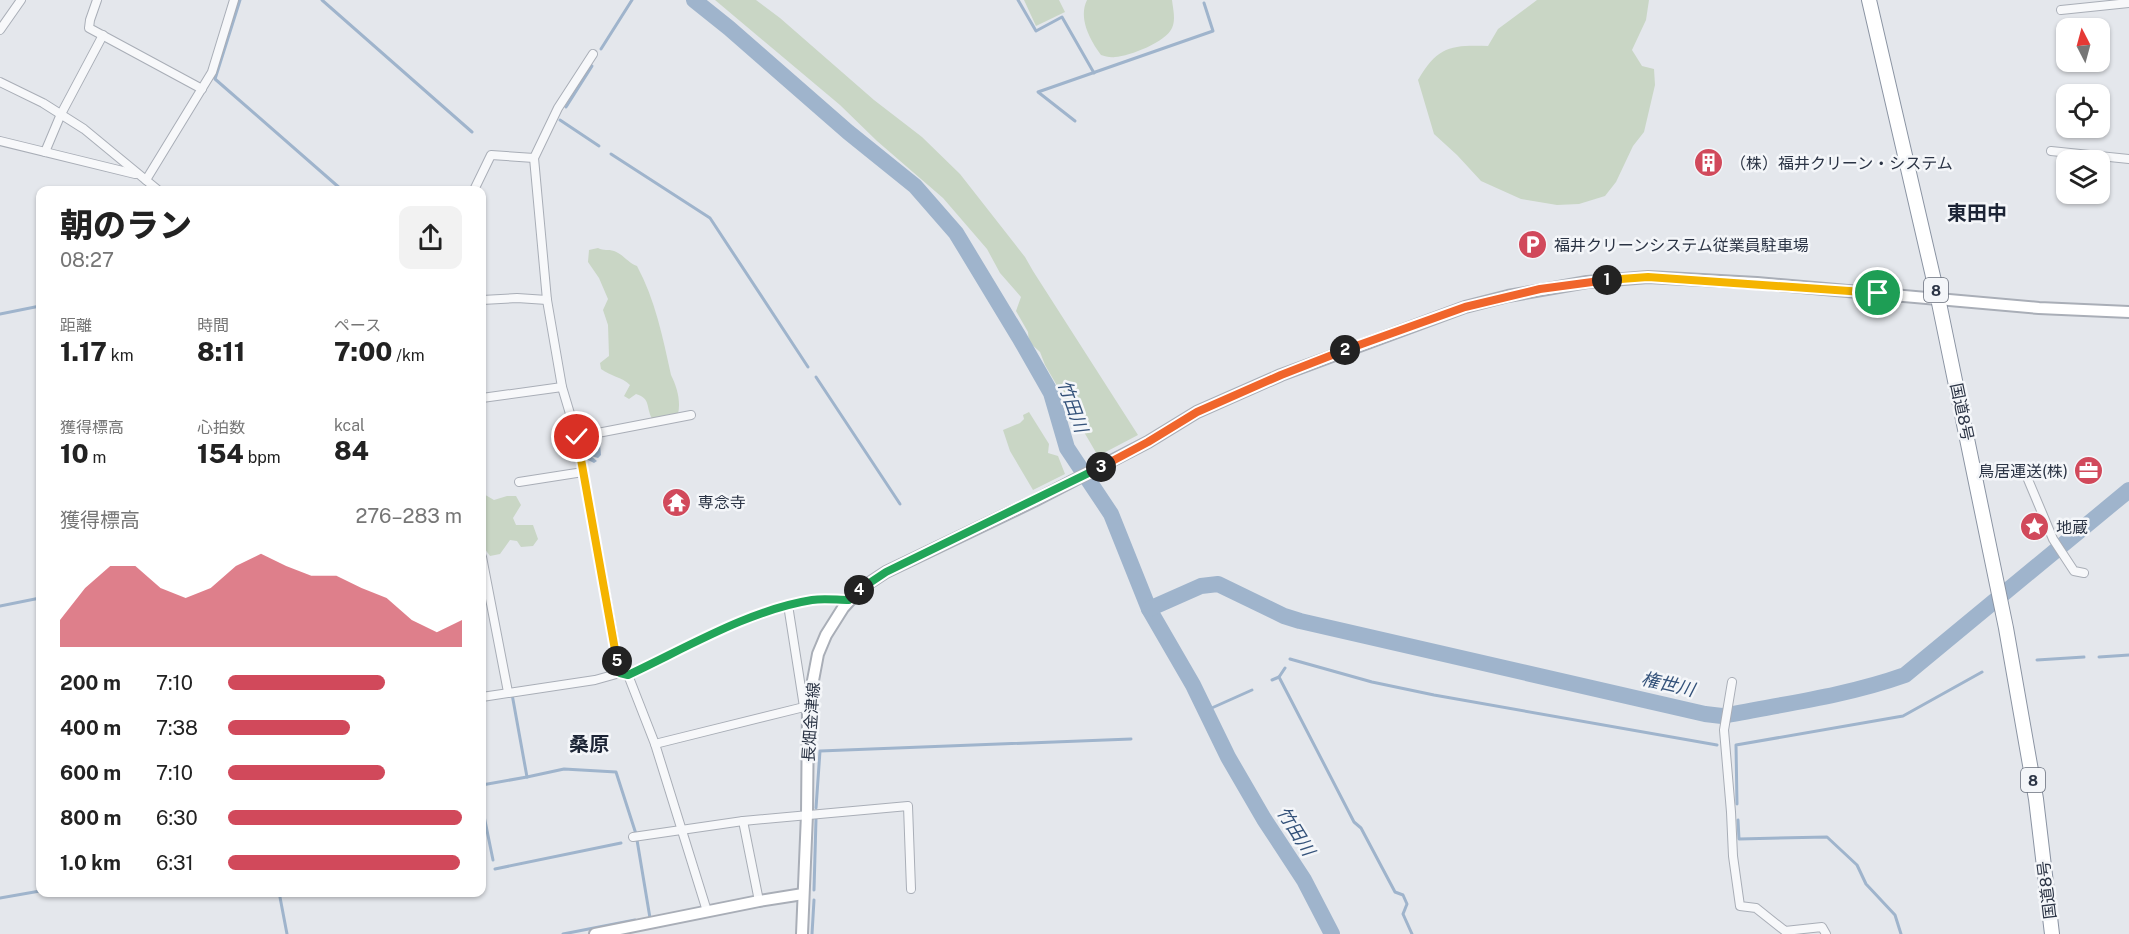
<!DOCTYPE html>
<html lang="ja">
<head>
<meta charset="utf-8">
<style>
	:root { --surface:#fff; --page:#f2f2f2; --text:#222; --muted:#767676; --accent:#d1495b }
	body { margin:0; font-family:"Public Sans","Noto Sans JP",sans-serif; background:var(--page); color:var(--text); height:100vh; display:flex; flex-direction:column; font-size:22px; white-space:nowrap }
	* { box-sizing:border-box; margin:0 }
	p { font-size:20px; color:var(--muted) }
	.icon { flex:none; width:33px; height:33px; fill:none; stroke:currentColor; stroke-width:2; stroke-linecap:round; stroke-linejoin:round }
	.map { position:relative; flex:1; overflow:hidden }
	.details { position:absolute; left:36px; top:186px; width:450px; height:711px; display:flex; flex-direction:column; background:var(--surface); border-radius:12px; box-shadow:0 2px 4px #0004 }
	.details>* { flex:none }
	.needle { width:39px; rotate:354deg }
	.controls { position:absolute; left:2056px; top:18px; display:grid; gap:12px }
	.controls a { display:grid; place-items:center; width:54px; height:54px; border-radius:12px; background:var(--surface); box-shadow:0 2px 4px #0004; font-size:30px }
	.pin { position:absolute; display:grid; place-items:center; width:51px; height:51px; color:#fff; margin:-26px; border:3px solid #fff; border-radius:50%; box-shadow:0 2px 6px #0007 }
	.km { position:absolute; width:30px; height:30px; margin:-15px; border-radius:50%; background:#222; color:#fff; font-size:16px; line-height:30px; text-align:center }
	.round { display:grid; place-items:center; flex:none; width:63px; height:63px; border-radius:12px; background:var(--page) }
	.overview { display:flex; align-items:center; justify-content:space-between; height:102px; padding:0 24px }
	h1 { font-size:33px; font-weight:800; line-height:45px }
	.stats { display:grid; grid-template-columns:repeat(3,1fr); gap:9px; height:102px; padding:6px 24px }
	.stats div { display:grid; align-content:center }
	.stats b { font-size:26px; font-weight:800 }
	.stats small { font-size:16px; font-weight:400 }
	.stats p { font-size:16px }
	.chart { height:168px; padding:12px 24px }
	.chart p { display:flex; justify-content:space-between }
	.chart svg { width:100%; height:108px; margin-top:6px; fill:var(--accent); opacity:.7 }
	ul { padding:0 24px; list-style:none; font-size:20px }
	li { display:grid; grid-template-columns:96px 72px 1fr; align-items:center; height:45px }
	li i { height:15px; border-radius:8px; background:var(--accent) }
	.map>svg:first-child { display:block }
</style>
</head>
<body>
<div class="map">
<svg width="2129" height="934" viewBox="0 0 2129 934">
	<rect width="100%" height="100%" fill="#e4e7ec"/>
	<g fill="#c9d6c5">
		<polygon points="715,0 756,0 780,18 874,100 922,137 960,174 1025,257 1033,271 1138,435 1098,456 1045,365 1040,352 1029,342 1028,332 1016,311 1021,297 1000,273 987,249 943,198 877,141 840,105"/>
		<polygon points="1024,0 1059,0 1065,12 1036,26"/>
		<path d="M1087 0H1172C1173 9 1176 20 1172 28 1166 42 1130 56 1115 57 1110 58 1105 56 1101 55 1090 40 1078 18 1087 0Z"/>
		<path d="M1537 0H1649L1646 20 1632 50 1642 66 1654 69 1655 85 1644 132 1633 146 1616 182 1605 196 1579 204 1557 205 1521 199 1481 181 1457 155 1434 134 1418 80C1438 46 1451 45 1488 46L1498 29Z"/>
		<path d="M598 248C604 251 608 249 614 251 623 254 628 263 637 266 655 299 663 338 671 375 677 387 681 401 678 414L653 420C645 408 652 399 636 394L629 399 624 396 630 385C622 377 610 376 601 369L600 363 609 356 608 325 603 310 608 299 599 278 588 262 589 250Z"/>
		<polygon points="1029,412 1049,444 1048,453 1058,456 1065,474 1033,490 1010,451 1003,430 1020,423 1024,419 1023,415"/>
		<polygon points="482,493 494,500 507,496 516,496 521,505 513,518 516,525 533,525 538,539 533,546 521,547 517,541 510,540 500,554 490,556 482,545"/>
	</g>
	<polygon fill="#9fb4cc" points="594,440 600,443 601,455 598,458 591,456 597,461 594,463 588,460 585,446"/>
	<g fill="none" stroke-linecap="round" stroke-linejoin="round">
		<g stroke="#9fb4cc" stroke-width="3">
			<polyline points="240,0 215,79 342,190"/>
			<polyline points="322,0 472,132"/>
			<polyline points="1018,0 1036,31 1062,17 1094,73"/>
			<polyline points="601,49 632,0"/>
			<polyline points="566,107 592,66"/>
			<polyline points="560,120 599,146"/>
			<polyline points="1075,121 1038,92 1213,31 1204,3"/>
			<polyline points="611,154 710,218 808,367"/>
			<polyline points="0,314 40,306"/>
			<polyline points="816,377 900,504"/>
			<polyline points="0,606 40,598"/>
			<polyline points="2099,657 2129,655"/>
			<polyline points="1290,659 1372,682 1434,695 1717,745"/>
			<polyline points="2037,660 2084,657"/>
			<polyline points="1285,668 1279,677 1354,822 1361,828 1395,892 1403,895 1407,904 1403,914 1412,934"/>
			<polyline points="1272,680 1279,677"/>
			<polyline points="512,694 527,777 564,769 616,772 636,834 650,918"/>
			<polyline points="1205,711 1252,690"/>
			<polyline points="482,785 527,777"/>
			<polyline points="1737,804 1736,745 1903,716 1982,672"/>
			<polyline points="482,806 493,860"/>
			<polyline points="816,808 820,751 1131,739"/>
			<polyline points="1738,820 1739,839 1827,837 1857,865 1866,884 1895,915 1901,934"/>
			<polyline points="495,869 621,843"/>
			<polyline points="814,890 816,819"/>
			<polyline points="279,892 287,934"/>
			<polyline points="0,898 40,891"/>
			<polyline points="563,934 635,920"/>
			<polyline points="812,934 814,900"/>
		</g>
		<g stroke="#9fb4cc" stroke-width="16">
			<polyline points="694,0 729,28 848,132 915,186 956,233 1019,337 1051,393 1067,448 1111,514 1149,609 1193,685 1228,757 1264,819 1304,880 1332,934"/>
			<path d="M1149 609 1201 586 1218 584 1284 616 1300 621 1705 714 1722 716C1783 704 1846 696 1905 675L2129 490"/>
		</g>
		<defs>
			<g id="street">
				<polyline points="97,0 90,20 89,28 202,89"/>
				<polyline points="2061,10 2129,3"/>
				<polyline points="0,30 21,0"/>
				<polyline points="593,54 558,108 534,158 547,300 562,387 577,437 620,673"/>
				<polyline points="0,82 43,103 84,129 158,190"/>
				<polyline points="0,141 135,174"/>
				<polyline points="2051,151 2129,159"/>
				<polyline points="45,152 61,114 103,35"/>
				<polyline points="146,180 212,72 234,0"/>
				<polyline points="474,190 491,155 534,158"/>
				<polyline points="482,300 517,298 547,300"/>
				<polyline points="482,398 562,387"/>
				<polyline points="577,437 691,415"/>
				<polyline points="2024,470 2053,539 2074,571 2084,573"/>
				<polyline points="519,482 583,472"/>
				<polyline points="482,557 508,692"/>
				<polyline points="788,605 804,707 807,707"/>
				<polyline points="628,675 655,744 707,911"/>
				<polyline points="1732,682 1724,730 1731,812 1733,856 1740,906 1756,908 1785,931 1822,927 1826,934"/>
				<path d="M482 697 595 680 620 673 628 675C686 648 749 610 812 600 824 598 837 600 850 600"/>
				<polyline points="655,744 804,707"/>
				<polyline points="743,821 759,901"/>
				<polyline points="633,837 743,821 908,806 911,889"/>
			</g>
			<g id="secondary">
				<polyline points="595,934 759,901 803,894"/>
				<polyline points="802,934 807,814 808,707 818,654 826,635 843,608 860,589 886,572 1034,501 1148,442 1197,412 1281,375 1465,307 1508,296 1587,282 1648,277 1757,283 2039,308 2129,312"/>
			</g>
			<polyline id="highway" points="1869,0 1938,298 2006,628 2036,799 2052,934"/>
		</defs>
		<use href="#street" stroke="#a9aeb7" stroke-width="10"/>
		<use href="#secondary" stroke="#a9aeb7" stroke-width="14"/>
		<use href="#highway" stroke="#8b94a3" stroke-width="16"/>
		<use href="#street" stroke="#f7f8fa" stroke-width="8"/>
		<use href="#secondary" stroke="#fff" stroke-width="10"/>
		<use href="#highway" stroke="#fff" stroke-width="14"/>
	</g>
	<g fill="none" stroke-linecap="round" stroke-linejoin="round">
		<defs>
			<polyline id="split-1" points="1607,280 1648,277 1878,293"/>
			<polyline id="split-2" points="1345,350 1465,307 1540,289 1607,280"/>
			<polyline id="split-3" points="1101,467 1148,442 1197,412 1281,375 1345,350"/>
			<polyline id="split-4" points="859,590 886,572 1101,467"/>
			<path id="split-5" d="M617 661 620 673 628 675C686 648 749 610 812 600 824 598 837 600 849 600L859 590"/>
			<polyline id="split-6" points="577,437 617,661"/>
		</defs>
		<use href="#split-1" stroke="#fff" stroke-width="12"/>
		<use href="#split-2" stroke="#fff" stroke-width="12"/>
		<use href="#split-3" stroke="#fff" stroke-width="12"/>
		<use href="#split-4" stroke="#fff" stroke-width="12"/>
		<use href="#split-5" stroke="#fff" stroke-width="12"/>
		<use href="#split-6" stroke="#fff" stroke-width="12"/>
		<use href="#split-1" stroke="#f5b400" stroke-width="8"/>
		<use href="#split-2" stroke="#f0652b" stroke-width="8"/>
		<use href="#split-3" stroke="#f0652b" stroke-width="8"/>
		<use href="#split-4" stroke="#22a559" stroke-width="8"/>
		<use href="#split-5" stroke="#22a559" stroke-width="8"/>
		<use href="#split-6" stroke="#f5b400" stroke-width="8"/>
	</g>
	<defs>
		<symbol id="building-disc" viewBox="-11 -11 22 22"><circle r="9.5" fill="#d1495b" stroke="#f4f6f9"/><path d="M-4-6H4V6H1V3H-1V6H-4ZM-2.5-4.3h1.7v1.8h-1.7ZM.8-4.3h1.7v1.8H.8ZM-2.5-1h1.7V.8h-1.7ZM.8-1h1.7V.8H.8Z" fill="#fff"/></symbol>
		<symbol id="parking-disc" viewBox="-11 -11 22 22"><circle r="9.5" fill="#d1495b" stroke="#f4f6f9"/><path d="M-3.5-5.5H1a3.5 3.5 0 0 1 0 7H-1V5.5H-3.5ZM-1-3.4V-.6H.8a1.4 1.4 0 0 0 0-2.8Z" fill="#fff"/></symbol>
		<symbol id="office-disc" viewBox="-11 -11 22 22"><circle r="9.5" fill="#d1495b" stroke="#f4f6f9"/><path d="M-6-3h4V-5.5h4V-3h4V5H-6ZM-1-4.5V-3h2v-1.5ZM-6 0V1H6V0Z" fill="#fff"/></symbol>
		<symbol id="temple-disc" viewBox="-11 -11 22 22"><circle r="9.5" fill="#d1495b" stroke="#f4f6f9"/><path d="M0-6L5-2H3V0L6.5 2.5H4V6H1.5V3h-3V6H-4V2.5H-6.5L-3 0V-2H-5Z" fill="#fff"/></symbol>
		<symbol id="sight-disc" viewBox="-11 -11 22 22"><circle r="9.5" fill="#d1495b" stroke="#f4f6f9"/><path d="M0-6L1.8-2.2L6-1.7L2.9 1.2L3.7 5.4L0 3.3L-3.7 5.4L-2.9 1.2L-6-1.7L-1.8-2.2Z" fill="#fff"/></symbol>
	</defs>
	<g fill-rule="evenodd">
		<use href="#building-disc" x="1692" y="146" width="33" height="33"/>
		<use href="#parking-disc" x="1516" y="228" width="33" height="33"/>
		<use href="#office-disc" x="2072" y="454" width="33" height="33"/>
		<use href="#temple-disc" x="660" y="486" width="33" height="33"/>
		<use href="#sight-disc" x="2018" y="510" width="33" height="33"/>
	</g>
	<g text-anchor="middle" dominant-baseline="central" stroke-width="5" stroke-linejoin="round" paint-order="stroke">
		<g fill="#f4f6f9" stroke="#676e7b" stroke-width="1.5">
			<rect x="1924" y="278" width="24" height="24" rx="4.5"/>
			<rect x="2021" y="768" width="24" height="24" rx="4.5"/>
		</g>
		<g font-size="15" font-weight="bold" fill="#2b3445">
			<text x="1936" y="290">8</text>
			<text x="2033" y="780">8</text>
		</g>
		<g font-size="16" fill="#2b3445" stroke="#f4f6f9" text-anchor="start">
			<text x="1730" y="163">（株）福井クリーン・システム</text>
			<text x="1554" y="245">福井クリーンシステム従業員駐車場</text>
			<text x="2068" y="471" text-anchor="end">鳥居運送(株)</text>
			<text x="698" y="502">専念寺</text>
			<text x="2056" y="527">地蔵</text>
		</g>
		<g font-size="16" fill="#2b3445" stroke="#f4f6f9">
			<text transform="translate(1962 412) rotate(78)">国道8号</text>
			<text transform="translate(811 722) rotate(-86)">長畑金津線</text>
			<text transform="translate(2047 890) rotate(-97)">国道8号</text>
		</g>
		<g font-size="18" font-style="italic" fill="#34527a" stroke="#f4f6f9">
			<text transform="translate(1073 406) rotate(70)">竹田川</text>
			<text transform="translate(1668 684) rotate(13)">権世川</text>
			<text transform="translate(1296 831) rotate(58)">竹田川</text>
		</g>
		<g font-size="20" font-weight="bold" fill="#1d2536" stroke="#f4f6f9">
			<text x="1977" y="213">東田中</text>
			<text x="589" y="744">桑原</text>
		</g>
	</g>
</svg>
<div class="controls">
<a><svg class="needle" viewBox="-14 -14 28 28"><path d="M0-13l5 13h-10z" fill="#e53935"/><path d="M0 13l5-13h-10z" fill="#767676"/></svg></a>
<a><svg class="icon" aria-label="locate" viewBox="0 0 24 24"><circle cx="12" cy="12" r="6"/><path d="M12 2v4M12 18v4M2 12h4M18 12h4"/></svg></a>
<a><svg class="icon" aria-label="layers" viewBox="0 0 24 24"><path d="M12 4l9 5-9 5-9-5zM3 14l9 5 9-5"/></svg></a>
</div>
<div class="pin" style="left:1878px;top:293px;background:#1e9e55"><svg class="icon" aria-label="arrive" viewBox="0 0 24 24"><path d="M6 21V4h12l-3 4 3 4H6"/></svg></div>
<div class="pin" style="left:577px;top:437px;background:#d93025"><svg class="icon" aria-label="check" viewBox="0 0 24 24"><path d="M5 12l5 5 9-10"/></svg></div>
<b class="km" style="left:1607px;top:280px">1</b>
<b class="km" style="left:1345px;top:350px">2</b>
<b class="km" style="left:1101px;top:467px">3</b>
<b class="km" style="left:859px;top:590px">4</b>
<b class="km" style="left:617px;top:661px">5</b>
<section class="details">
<div class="overview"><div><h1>朝のラン</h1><p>08:27</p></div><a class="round"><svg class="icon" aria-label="share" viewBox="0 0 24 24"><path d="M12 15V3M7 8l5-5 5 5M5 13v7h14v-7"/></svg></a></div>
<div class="stats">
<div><p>距離</p><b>1.17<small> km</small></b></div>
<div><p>時間</p><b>8:11</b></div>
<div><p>ペース</p><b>7:00<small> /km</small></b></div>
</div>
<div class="stats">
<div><p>獲得標高</p><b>10<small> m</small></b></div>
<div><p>心拍数</p><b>154<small> bpm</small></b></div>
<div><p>kcal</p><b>84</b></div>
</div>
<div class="chart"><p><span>獲得標高</span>276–283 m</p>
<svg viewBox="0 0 160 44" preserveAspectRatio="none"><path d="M0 44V33L10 20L20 11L30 11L40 20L50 24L60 20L70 11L80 6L90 11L100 15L110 15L120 20L130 24L140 33L150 38L160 33V44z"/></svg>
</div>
<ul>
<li><b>200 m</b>7:10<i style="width:67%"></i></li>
<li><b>400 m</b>7:38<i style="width:52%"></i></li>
<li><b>600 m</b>7:10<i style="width:67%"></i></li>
<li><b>800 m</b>6:30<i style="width:100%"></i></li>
<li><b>1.0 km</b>6:31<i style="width:99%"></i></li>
</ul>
</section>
</div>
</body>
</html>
